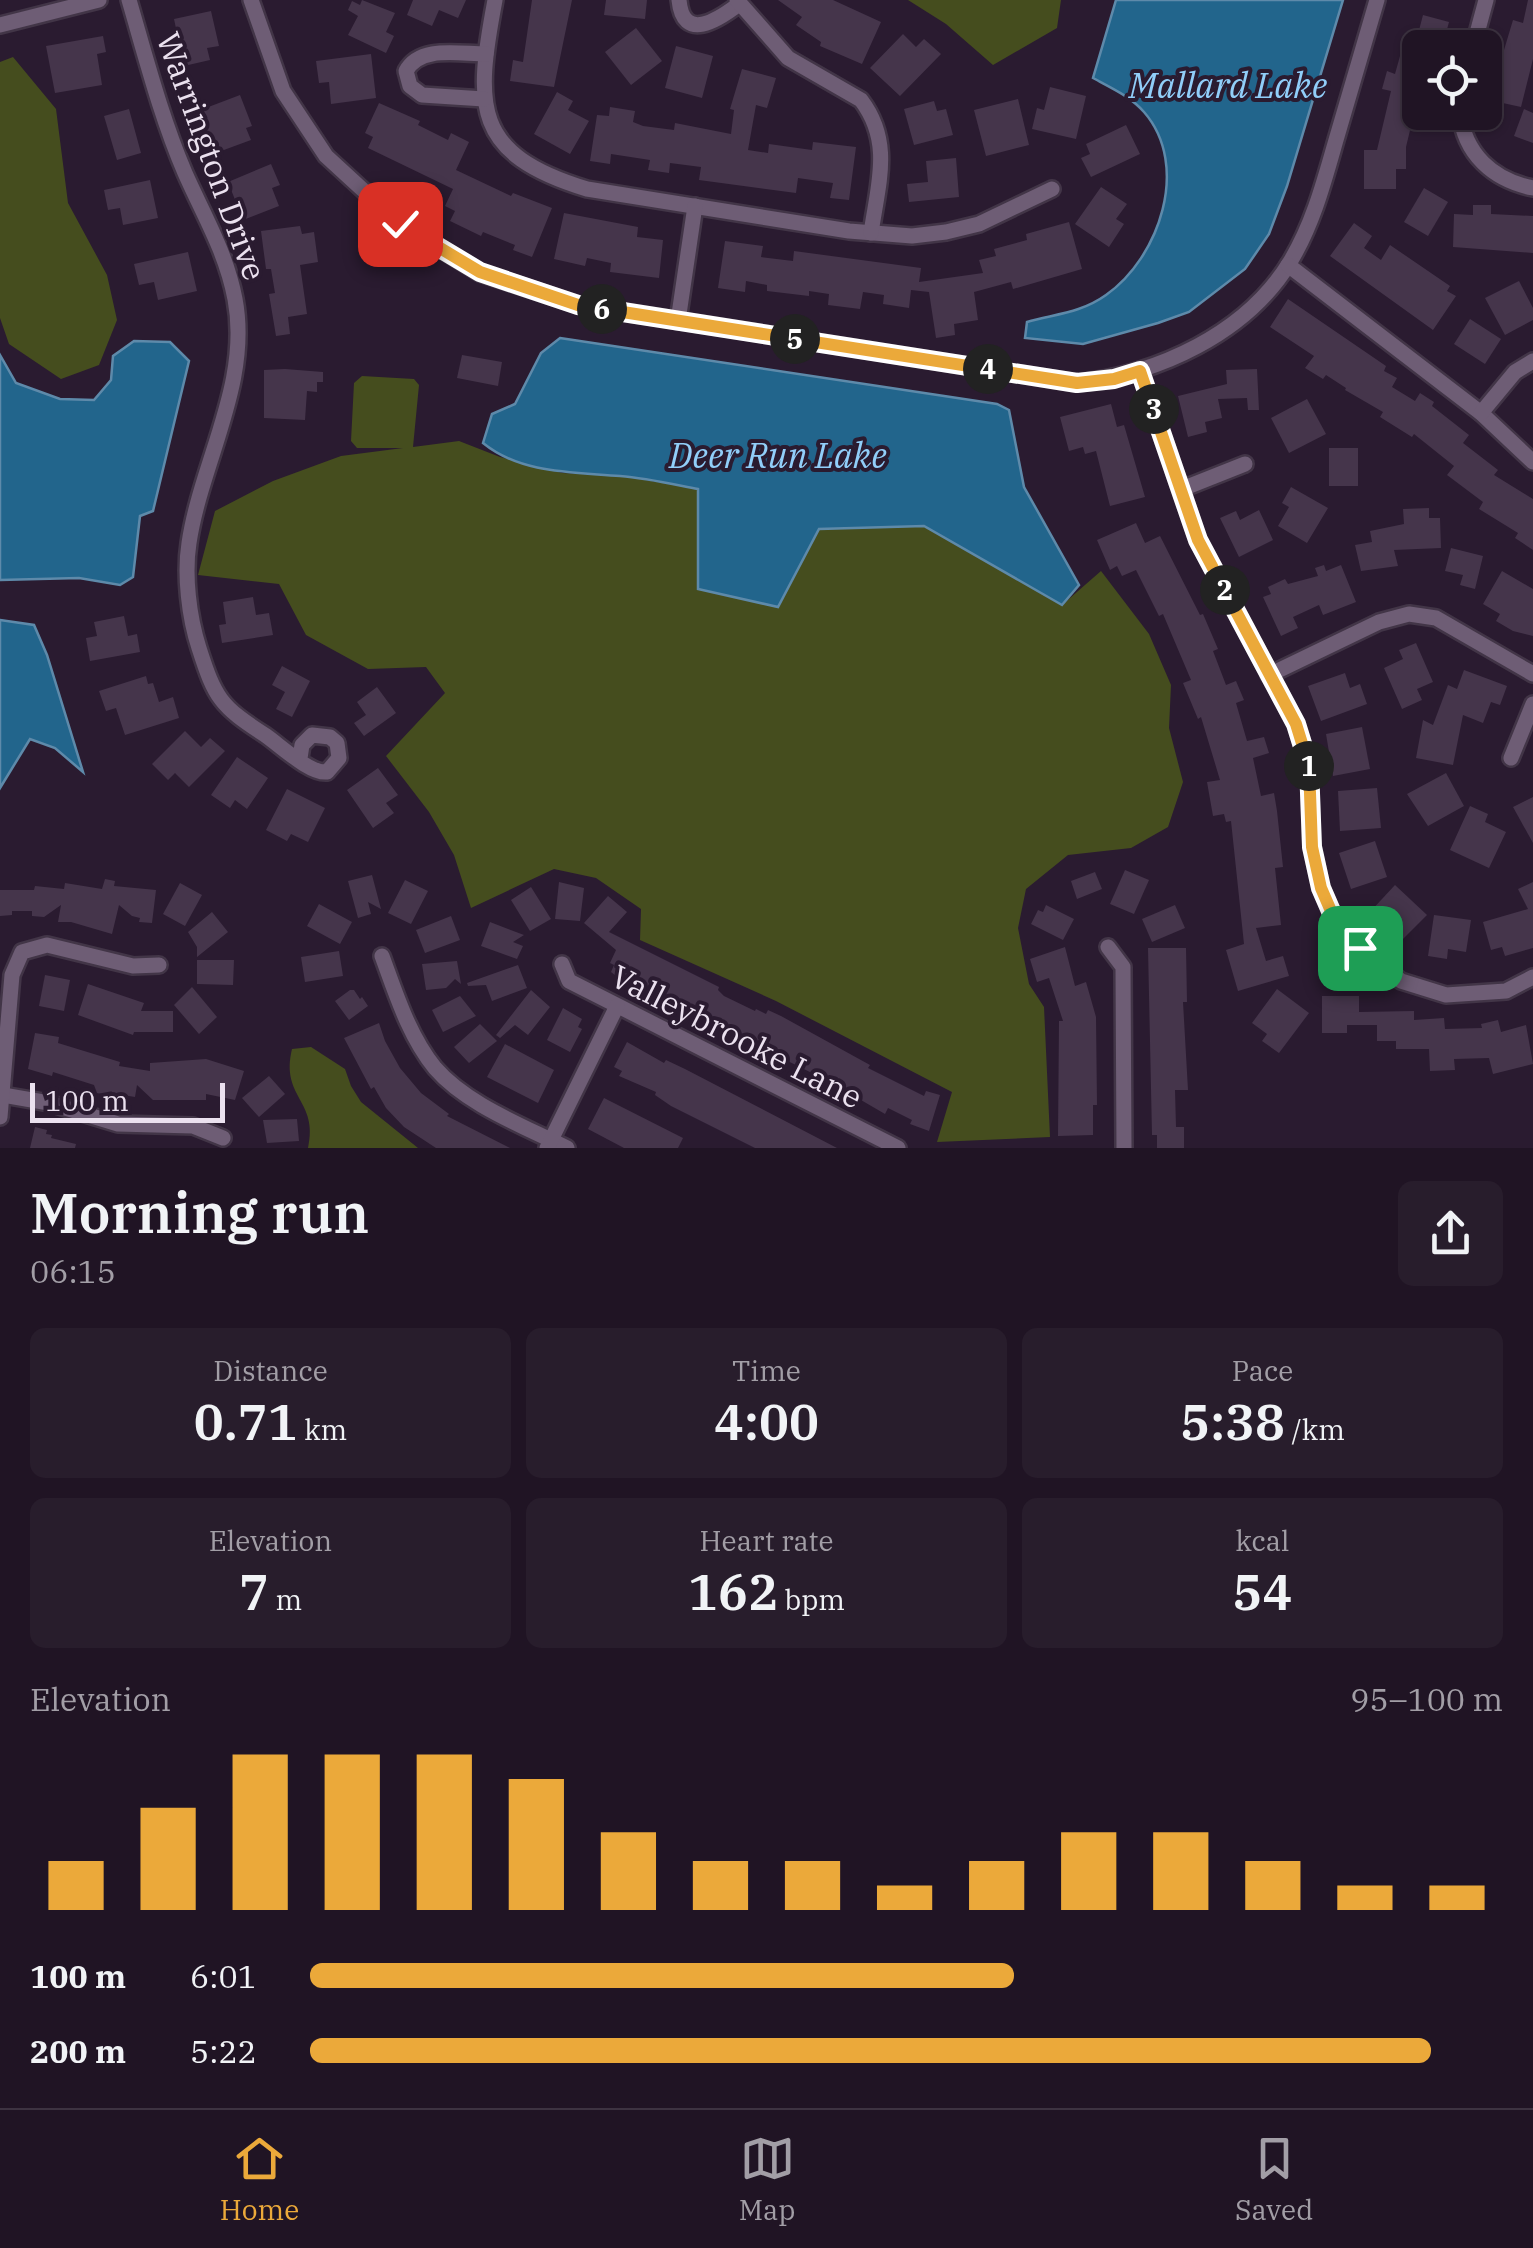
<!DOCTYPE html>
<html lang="en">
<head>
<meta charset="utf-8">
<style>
	:root { --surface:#201424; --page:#281d2c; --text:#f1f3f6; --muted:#a29ea6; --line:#3d3341; --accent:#eba93a }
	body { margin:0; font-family:"IBM Plex Serif",serif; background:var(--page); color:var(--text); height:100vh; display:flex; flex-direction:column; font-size:38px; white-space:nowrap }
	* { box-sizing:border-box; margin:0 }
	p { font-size:32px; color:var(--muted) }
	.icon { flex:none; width:55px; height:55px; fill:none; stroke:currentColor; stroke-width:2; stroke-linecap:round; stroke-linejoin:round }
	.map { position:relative; height:1148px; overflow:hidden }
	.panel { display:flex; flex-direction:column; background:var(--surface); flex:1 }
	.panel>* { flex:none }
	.fabs { position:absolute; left:1402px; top:30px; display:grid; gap:20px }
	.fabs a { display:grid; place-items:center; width:100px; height:100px; border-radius:15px; background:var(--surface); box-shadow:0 2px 8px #0004,0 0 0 2px var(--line); font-size:50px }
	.scale { position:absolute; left:30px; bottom:25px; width:195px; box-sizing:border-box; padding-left:10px; border:5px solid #ebe1ef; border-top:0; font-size:28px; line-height:35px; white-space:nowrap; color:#ebe1ef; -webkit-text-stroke:8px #2a1b30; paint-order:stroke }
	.pin { position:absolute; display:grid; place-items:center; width:85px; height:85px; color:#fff; margin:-42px; border-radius:20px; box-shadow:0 5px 15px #0006 }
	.km { position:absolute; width:50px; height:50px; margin:-25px; border-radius:50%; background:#222; color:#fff; font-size:28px; line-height:50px; text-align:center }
	.round { display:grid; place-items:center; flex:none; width:105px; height:105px; border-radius:15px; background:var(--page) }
	.overview { display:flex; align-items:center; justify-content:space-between; height:170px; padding:0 30px }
	h1 { font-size:55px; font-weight:600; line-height:75px }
	.metrics { display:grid; grid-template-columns:repeat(3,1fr); gap:15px; height:170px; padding:10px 30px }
	.metrics div { display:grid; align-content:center; border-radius:15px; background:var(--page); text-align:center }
	.metrics b { font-size:50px; font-weight:600 }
	.metrics small { font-size:28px; font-weight:400 }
	.metrics p { font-size:28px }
	.chart { height:280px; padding:20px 30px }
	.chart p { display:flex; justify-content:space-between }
	.chart svg { width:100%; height:180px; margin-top:10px; stroke:var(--accent); stroke-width:6 }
	ul { padding:0 30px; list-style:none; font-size:32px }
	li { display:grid; grid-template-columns:160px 120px 1fr; align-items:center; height:75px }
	li i { height:25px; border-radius:12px; background:var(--accent) }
	.menu { display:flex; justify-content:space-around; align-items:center; height:140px; border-top:2px solid var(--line); background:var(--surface); font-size:28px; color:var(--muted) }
	.menu a { display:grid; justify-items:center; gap:5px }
	.menu .on { color:var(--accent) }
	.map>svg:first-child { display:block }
</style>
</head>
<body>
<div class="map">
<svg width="1533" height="1148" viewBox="0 0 1533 1148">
	<rect width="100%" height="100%" fill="#2a1b30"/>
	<g fill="#454d1e">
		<polygon points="908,0 1061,0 1057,28 993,65 946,24"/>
		<polygon points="13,57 56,109 68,203 107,275 117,320 99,365 61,379 9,344 0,318 0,62"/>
		<polygon points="362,376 414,379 419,385 413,447 459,441 500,457 562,473 622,476 699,489 698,589 804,553 819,529 924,526 1062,605 1101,571 1149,634 1171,685 1169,728 1183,782 1168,827 1131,848 1068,855 1026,889 1018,928 1029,984 1044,1007 1050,1137 937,1142 952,1092 776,1001 640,940 641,909 596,878 554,869 471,908 454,855 429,812 386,756 445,693 426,667 368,669 306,635 279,584 198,575 215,511 273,481 341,456 403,448 357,448 351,441 354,383"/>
		<path d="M311 1047 345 1069 351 1086 361 1102 418 1148H308C319 1100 280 1098 292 1049Z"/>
	</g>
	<g fill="#22658c" stroke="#5e8aaa" stroke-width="2.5">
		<path d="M1116 0H1343L1287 186 1269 234 1245 269 1189 312 1158 323 1083 344 1025 338 1027 322C1055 314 1081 313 1106 295 1159 258 1191 166 1144 112 1130 96 1111 88 1093 78Z"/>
		<path d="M560 338 997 404 1009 410 1024 487 1079 585 1062 605 924 526 819 529 778 607 698 589V489C672 484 646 478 620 476 573 472 521 474 483 443L492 414 515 404 541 353Z"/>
		<polygon points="134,341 170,342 189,361 153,511 140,516 133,577 120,585 79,578 0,580 0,355 16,383 60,399 94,400 111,380 113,356"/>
		<polygon points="0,620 34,625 47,655 83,772 55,748 30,739 0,788"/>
	</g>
	<g fill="#45354b">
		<polygon points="362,0 395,13 386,32 394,36 386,53 348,35 358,16 348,10 352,1 360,5"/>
		<polygon points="413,0 466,0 458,18 439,10 432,26 407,15"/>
		<polygon points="532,0 572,0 554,87 510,81 513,60 523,62"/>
		<polygon points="606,0 647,0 645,19 604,15"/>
		<polygon points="778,0 833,0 881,22 862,64 820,46 821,42 796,25 802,17"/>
		<polygon points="1528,0 1533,0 1533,59 1521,107 1489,100 1513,20 1523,23"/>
		<polygon points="211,11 219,46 207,48 210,60 184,66 174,19"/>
		<polygon points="1423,15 1449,22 1442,48 1420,48 1420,112 1429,112 1426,126 1412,122 1406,147 1406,169 1396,169 1396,189 1364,189 1364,150 1377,150 1391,91 1382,89 1387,71 1395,74 1400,56 1404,57 1410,32 1418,34"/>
		<polygon points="636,28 662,61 631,85 605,52"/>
		<polygon points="903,34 916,47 924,39 941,54 900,96 870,68"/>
		<polygon points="103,36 106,52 97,54 102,85 55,93 46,46"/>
		<polygon points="676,46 713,56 702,98 665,88"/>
		<polygon points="371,54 376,98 331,104 329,82 319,83 316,61"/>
		<polygon points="742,69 776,78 767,108 756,105 748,150 768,153 769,144 812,150 813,142 856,147 849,200 830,198 833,183 798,178 796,193 699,180 701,167 670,163 669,173 648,170 650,160 611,154 610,164 590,161 597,115 609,116 610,107 635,111 633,122 643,126 674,130 675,123 731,134 734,110 730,109"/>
		<polygon points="1050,87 1086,96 1076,139 1032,129 1037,108 1044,110"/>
		<polygon points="557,92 573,101 568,110 589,121 570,154 534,134"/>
		<polygon points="240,95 252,126 246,128 251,140 213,154 204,132 198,135 190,114"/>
		<polygon points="1018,99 1029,145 986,156 974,110"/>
		<polygon points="934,101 937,111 946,109 953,135 914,145 904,109"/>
		<polygon points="379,103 420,121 418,125 448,140 451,133 469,142 456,170 511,196 513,193 552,208 532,257 513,250 515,245 483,232 481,236 450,221 455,211 445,206 453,189 368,148 373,137 365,133"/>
		<polygon points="129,109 141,153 117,160 104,116"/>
		<polygon points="1524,109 1533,113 1533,143 1514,136"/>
		<polygon points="1126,125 1140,154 1091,177 1081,158 1090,154 1086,144"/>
		<polygon points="956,158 959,197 909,202 907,184 928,182 926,161"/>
		<polygon points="271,164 280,185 272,188 279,206 243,220 228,182"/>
		<polygon points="150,180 158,218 123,225 120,208 108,210 104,190"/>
		<polygon points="1101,187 1127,204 1116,219 1124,224 1109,247 1075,224"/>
		<polygon points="1424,188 1448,202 1428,236 1404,222"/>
		<polygon points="1473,205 1491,205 1491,214 1533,216 1533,253 1453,247 1454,214 1473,215"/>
		<polygon points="564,213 638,227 637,237 663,240 659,278 610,272 611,263 587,258 585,266 554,259"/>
		<polygon points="1069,222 1082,269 1013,289 1011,282 974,292 978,320 954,324 955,335 936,338 929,292 911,290 909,308 883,304 884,295 863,292 860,309 828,305 829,294 809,291 809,296 767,291 767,285 746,281 745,292 718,288 725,241 763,246 761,257 793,261 794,251 921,268 919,282 983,273 979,260 996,256 994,249 1027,240 1026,234"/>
		<polygon points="1354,223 1372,236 1364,248 1381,260 1390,245 1450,286 1447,291 1456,296 1433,330 1330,256"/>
		<polygon points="300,226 302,234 314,232 318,262 300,265 307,314 288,317 290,334 276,336 269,294 275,293 271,269 266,269 261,231"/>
		<polygon points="188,252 197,291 158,300 154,282 139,285 134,264"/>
		<polygon points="1519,281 1533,308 1533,320 1505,335 1485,298"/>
		<polygon points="1288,299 1386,366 1384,371 1397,378 1392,387 1415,401 1420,393 1434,402 1432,406 1469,435 1463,443 1498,470 1494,475 1533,499 1533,550 1515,538 1518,533 1479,509 1483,502 1447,475 1454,466 1414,434 1412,437 1380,417 1383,412 1345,390 1346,388 1326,375 1323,379 1305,368 1314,356 1270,327"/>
		<polygon points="1470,319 1501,339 1485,364 1454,344"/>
		<polygon points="462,355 502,362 498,386 457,378"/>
		<polygon points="285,369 323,372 323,382 317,382 317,392 307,391 305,420 264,418 264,370"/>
		<polygon points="1257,369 1259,410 1248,410 1247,398 1218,399 1222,418 1205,422 1207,432 1188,437 1178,396 1227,384 1226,370"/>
		<polygon points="1307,399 1326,434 1289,453 1271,418"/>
		<polygon points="1111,404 1117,427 1124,425 1145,497 1110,506 1096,451 1085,454 1083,447 1069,451 1060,417"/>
		<rect x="1329" y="448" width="29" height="38"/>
		<polygon points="1291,487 1328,508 1307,543 1278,526 1289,507 1282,503"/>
		<polygon points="1429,508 1429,518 1440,518 1441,548 1394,550 1398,566 1361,571 1355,545 1372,542 1370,531 1404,524 1403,509"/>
		<polygon points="1259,510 1273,540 1239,557 1220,518 1236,511 1240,520"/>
		<polygon points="1136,523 1145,543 1160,536 1200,615 1203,614 1218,649 1213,651 1226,685 1236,681 1244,700 1236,703 1247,741 1264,737 1269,753 1253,758 1261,796 1274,793 1277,811 1283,867 1275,868 1281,925 1256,928 1266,961 1283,956 1289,976 1238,991 1226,950 1244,944 1231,821 1226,822 1224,814 1213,816 1207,782 1220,780 1201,717 1198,719 1183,683 1191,680 1163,614 1159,616 1136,570 1122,576 1117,566 1110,570 1097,540"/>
		<polygon points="1451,548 1483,556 1475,589 1460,585 1463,575 1445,571"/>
		<polygon points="1324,565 1326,571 1341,565 1356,602 1323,615 1319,605 1293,617 1298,628 1281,636 1263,597 1271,594 1268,587 1285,579 1288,584 1318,576 1315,568"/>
		<polygon points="1502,571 1533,589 1533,636 1513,631 1496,621 1500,614 1483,604"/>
		<polygon points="253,597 256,615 269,613 273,635 222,643 219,625 226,624 223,602"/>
		<polygon points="124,616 128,636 137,634 140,652 90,661 86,638 97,636 94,622"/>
		<polygon points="1416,643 1433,682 1417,689 1422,700 1402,709 1384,668 1403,659 1399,650"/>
		<polygon points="282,666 310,681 292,717 276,709 285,692 272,685"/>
		<polygon points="1464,670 1507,686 1500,705 1491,702 1483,723 1463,715 1453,765 1416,758 1423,720 1433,725 1448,685 1457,689"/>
		<polygon points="1345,673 1350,688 1360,684 1367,704 1321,721 1308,686"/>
		<polygon points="146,676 148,684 153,683 159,702 173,697 179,718 125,735 116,708 106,711 99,691"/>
		<polygon points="377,687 396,713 364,736 354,723 366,715 357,702"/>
		<polygon points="1362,727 1370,769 1333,776 1326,734"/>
		<polygon points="185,731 201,747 210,738 225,751 189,787 175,773 168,780 152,764"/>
		<polygon points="237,757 268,778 247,809 235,800 230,808 211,795"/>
		<polygon points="378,768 398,795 386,803 394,813 373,828 347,790"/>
		<polygon points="1446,773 1464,806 1428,826 1407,794"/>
		<polygon points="1377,788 1381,828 1340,831 1338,791"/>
		<polygon points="287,789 325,808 308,842 291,834 287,841 266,830"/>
		<polygon points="1533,797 1533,843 1513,807"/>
		<polygon points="1470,806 1488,814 1485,822 1506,832 1489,868 1450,850"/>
		<polygon points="1375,841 1387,877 1351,889 1339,853"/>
		<polygon points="1125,870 1149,880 1134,914 1110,904"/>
		<polygon points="1095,872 1102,889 1077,899 1071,881"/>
		<polygon points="372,875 381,909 368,902 371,914 358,918 348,881"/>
		<polygon points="105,879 115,881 114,886 156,890 152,923 139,922 140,918 132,916 119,905 112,934 71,922 58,922 61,905 44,917 32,916 32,911 12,911 12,915 0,916 0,890 34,890 35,886 64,889 65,883 102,889"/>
		<polygon points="405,880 428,891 411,924 388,913"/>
		<polygon points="559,882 584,888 580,921 555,919"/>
		<polygon points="1533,882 1533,948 1505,956 1502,947 1491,950 1483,922 1528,909 1518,889"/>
		<polygon points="180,883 202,895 185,926 163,914"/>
		<polygon points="1395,885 1427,915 1400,942 1369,913"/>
		<polygon points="531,887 551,919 530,931 511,900"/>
		<polygon points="608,896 627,912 609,932 719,987 718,990 724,996 755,1011 756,1009 766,1014 768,1010 781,1016 870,1065 868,1068 924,1096 926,1091 940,1095 929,1131 910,1124 912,1120 888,1108 885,1114 830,1082 616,976 611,972 614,965 610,963 616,950 584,923"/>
		<polygon points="319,904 352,922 340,944 307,926"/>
		<polygon points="1046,905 1074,919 1063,940 1031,924 1038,910 1043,912"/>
		<polygon points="1175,905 1185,928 1152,942 1142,919"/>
		<polygon points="212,912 228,932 197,957 197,947 188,932"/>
		<polygon points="1434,915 1471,920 1466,952 1448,949 1447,959 1428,956"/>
		<polygon points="451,916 460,940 425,953 416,930"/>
		<polygon points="490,922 524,935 513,942 523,946 517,959 481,946"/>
		<polygon points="1065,947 1075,986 1086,982 1096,1017 1097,1105 1093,1105 1093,1135 1058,1136 1059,1021 1063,1021 1049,978 1037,982 1030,959"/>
		<polygon points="1148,948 1186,948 1187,1002 1183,1002 1188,1090 1175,1090 1176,1127 1184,1127 1184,1148 1157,1148 1157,1135 1152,1135"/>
		<polygon points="339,951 343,976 305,982 301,957"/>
		<polygon points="197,960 234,960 233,985 197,984"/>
		<polygon points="457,961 461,984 455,979 446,988 426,990 422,964"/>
		<polygon points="518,965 527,988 492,1001 486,985 468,986 467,983"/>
		<polygon points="45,975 70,980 64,1011 39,1006"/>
		<polygon points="88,984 144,1003 141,1011 173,1011 173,1032 134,1032 133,1035 78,1015"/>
		<polygon points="192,987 217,1017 199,1034 174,1005"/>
		<polygon points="1277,989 1309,1013 1279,1053 1262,1041 1267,1034 1252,1023"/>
		<polygon points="350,990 354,990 360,999 362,997 368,1006 349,1020 335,1001"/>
		<polygon points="531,990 550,1007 528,1035 515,1025 500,1038 496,1035"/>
		<polygon points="460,996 476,1016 443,1032 432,1010"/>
		<polygon points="1322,996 1359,996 1359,1012 1414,1011 1414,1020 1444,1018 1445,1029 1482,1028 1481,1024 1498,1020 1501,1032 1526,1025 1533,1064 1493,1074 1489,1058 1454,1059 1455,1070 1430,1071 1429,1049 1396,1049 1396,1041 1377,1041 1377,1025 1347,1025 1347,1033 1322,1033"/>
		<polygon points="563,1008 582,1019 578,1027 582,1029 570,1052 547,1040"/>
		<polygon points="379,1023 385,1041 400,1068 421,1093 449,1114 447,1116 510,1148 436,1148 404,1127 386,1108 374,1087 371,1089 344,1038"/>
		<polygon points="480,1024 497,1041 469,1063 454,1047"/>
		<polygon points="35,1033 59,1037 58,1043 120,1062 119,1066 150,1071 150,1063 206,1059 244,1071 235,1100 206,1094 206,1100 153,1100 137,1085 135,1097 111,1093 110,1096 97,1093 94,1085 53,1072 52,1076 28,1069"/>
		<polygon points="627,1042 664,1063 666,1060 685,1069 837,1148 755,1148 671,1106 655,1095 656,1092 619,1076 622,1071 614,1067"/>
		<polygon points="505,1044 554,1070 538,1103 487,1077"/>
		<polygon points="269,1076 285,1094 259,1117 242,1098"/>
		<polygon points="604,1098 683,1138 678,1148 624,1148 588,1129"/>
		<polygon points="297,1119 299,1141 267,1143 263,1120"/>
		<polygon points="35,1127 47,1130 46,1134 52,1135 51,1138 76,1144 75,1148 30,1148"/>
	</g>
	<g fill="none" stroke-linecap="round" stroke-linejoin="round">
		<defs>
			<g id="street">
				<path d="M129 0C146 58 161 117 185 173 204 216 226 252 235 299 251 383 201 462 189 543 184 575 189 617 199 648 215 698 220 706 265 735 281 746 310 774 327 772L339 758 337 743 330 737 312 735 302 745 300 758"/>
				<path d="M251 0 283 91 326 156 400 224 480 273 579 305 1077 383C1158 374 1246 334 1290 262 1313 224 1324 182 1336 140 1350 93 1363 47 1377 0"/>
				<path d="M495 0C475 106 472 154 587 189L849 231 912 236 946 232 979 224 1052 189"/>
				<path d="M679 0C683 43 718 20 739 4"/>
				<path d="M737 0 788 58 861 100C893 142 878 184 871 233"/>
				<polyline points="0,25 99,0"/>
				<polyline points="1473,48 1486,0"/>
				<path d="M484 99 422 95 410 86 406 71C420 45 459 54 486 54"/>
				<path d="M1460 112C1464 154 1493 180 1533 188"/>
				<polyline points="1288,265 1481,413 1533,462"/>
				<polyline points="678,321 695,206"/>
				<polyline points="1140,371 1198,540 1296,724 1309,766 1312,847 1321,888 1331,911 1348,936 1401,981 1446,995 1506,991 1533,977"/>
				<polyline points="1481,413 1515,372 1533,361"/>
				<polyline points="1182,489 1245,464"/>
				<polyline points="1269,675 1379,622 1409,614 1436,618 1533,674"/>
				<polyline points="1511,758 1533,704"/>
				<polyline points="1108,947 1123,967 1124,1148"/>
				<path d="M382 956C396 994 409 1036 435 1068 467 1105 524 1126 567 1148"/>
				<polyline points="562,964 569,981 898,1148"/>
				<polyline points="3,1095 49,1103 118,1124 193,1126 223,1138"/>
				<polyline points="0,1117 12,975 22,952 47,945 133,966 159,965"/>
				<polyline points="547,1148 617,1006"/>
			</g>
		</defs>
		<use href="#street" stroke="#423547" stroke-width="20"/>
		<use href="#street" stroke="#6e5d75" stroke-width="15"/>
	</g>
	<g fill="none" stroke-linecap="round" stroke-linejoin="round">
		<defs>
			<polyline id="route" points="400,224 480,272 578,305 1077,383 1114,379 1140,371 1198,540 1296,724 1309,766 1312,847 1321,888 1331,911 1360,948"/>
		</defs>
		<use href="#route" stroke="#fff" stroke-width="20"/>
		<use href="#route" stroke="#eba93a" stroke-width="12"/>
	</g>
	<g text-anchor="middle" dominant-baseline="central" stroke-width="8" stroke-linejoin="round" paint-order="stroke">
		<g font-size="32" fill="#ebe1ef" stroke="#2a1b30">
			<text transform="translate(212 156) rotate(70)">Warrington Drive</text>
			<text transform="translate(737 1036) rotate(27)">Valleybrooke Lane</text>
		</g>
		<g font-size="35" font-style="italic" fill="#91cef9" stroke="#2a1b30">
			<text x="1228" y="85">Mallard Lake</text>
			<text x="778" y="455">Deer Run Lake</text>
		</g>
	</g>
</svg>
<div class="fabs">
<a><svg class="icon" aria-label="locate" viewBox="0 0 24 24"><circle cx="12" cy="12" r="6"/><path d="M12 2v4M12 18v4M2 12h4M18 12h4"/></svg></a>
</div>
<div class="scale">100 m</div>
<div class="pin" style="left:1360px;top:948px;background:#1e9e55"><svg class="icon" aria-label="arrive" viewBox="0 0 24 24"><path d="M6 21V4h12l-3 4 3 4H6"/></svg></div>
<div class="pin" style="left:400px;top:224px;background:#d93025"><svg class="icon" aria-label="check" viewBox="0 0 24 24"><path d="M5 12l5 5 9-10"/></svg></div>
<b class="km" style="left:1309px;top:766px">1</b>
<b class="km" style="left:1225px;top:590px">2</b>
<b class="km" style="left:1154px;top:409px">3</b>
<b class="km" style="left:988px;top:369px">4</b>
<b class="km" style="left:795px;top:339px">5</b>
<b class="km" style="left:602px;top:309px">6</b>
</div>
<section class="panel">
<div class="overview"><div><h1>Morning run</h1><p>06:15</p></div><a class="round"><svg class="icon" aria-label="share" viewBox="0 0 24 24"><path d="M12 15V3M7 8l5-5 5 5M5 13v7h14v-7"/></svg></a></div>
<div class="metrics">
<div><p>Distance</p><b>0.71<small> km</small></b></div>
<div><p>Time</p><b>4:00</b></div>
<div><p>Pace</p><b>5:38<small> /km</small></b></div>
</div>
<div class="metrics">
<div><p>Elevation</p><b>7<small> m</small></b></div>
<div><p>Heart rate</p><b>162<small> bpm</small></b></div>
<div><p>kcal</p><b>54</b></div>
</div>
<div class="chart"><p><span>Elevation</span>95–100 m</p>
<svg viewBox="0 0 160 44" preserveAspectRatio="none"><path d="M5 44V32M15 44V19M25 44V6M35 44V6M45 44V6M55 44V12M65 44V25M75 44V32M85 44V32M95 44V38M105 44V32M115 44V25M125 44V25M135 44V32M145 44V38M155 44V38"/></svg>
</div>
<ul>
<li><b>100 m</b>6:01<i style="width:59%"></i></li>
<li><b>200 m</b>5:22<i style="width:94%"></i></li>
</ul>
</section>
<nav class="menu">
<a class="on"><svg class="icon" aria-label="home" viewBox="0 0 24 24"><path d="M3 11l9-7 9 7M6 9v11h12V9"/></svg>Home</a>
<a><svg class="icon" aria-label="map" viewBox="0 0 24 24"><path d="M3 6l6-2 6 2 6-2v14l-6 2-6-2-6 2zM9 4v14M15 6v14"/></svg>Map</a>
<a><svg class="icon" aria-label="saved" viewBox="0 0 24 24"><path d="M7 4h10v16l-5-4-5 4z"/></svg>Saved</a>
</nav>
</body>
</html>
